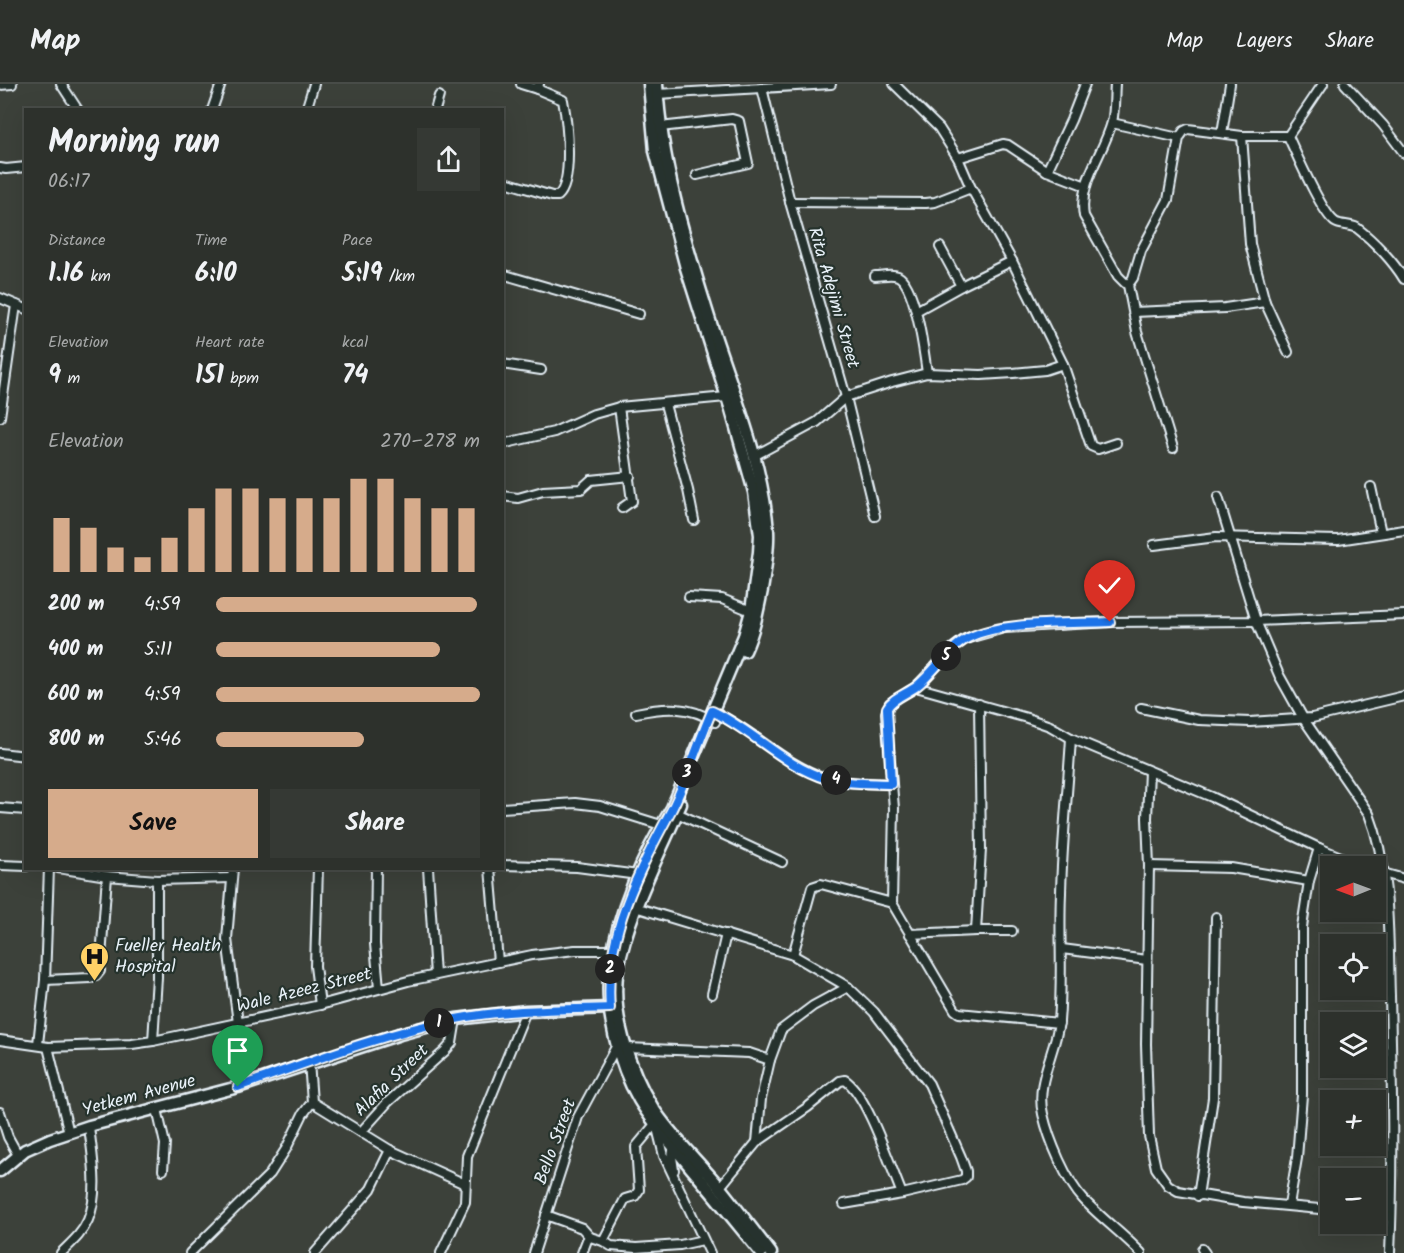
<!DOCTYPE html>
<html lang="en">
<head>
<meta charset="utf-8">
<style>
	:root { --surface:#2d312c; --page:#353934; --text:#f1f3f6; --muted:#a7a9a9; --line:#484c48; --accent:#d6ab8b }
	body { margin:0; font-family:Kalam,sans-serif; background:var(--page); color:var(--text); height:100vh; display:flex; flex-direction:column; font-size:22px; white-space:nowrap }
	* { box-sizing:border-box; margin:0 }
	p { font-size:20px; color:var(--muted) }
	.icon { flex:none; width:33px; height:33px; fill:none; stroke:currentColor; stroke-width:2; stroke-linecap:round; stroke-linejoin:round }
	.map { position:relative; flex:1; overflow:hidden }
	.panel { position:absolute; left:24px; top:24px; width:480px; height:762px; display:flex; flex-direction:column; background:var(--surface); border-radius:0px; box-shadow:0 6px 24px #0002,0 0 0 2px var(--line) }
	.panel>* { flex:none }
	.needle { width:39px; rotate:269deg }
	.fabs { position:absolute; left:1320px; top:772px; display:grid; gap:12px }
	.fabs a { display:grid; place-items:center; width:66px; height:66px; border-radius:0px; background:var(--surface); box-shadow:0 6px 24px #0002,0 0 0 2px var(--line); font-size:30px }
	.pin { position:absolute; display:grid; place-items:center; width:51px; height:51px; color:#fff; margin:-62px -26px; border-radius:50% 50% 50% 0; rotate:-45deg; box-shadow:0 0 6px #0007 }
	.pin .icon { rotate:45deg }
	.km { position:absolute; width:30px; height:30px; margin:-15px; border-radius:50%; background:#222; color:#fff; font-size:16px; line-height:30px; text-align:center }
	.round { display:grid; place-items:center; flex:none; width:63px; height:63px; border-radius:0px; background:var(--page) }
	.overview { display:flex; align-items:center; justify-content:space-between; height:102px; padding:0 24px }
	h1 { font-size:33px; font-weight:700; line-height:45px }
	.figures { display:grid; grid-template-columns:repeat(3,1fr); gap:9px; height:102px; padding:6px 24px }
	.figures div { display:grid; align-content:center }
	.figures b { font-size:26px; font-weight:700 }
	.figures small { font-size:16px; font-weight:400 }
	.figures p { font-size:16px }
	.chart { height:168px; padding:12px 24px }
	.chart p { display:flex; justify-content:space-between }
	.chart svg { width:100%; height:108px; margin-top:6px; stroke:var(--accent); stroke-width:6 }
	.cta { display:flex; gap:12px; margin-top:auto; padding:12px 24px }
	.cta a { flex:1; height:69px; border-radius:0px; background:var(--accent); color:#111; font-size:24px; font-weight:700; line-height:69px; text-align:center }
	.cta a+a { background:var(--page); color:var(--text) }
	ul { padding:0 24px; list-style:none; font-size:20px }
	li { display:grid; grid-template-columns:96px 72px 1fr; align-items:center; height:45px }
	li i { height:15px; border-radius:8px; background:var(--accent) }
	header { display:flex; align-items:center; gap:36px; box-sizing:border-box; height:84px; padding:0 30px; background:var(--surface); border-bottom:2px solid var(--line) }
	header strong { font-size:28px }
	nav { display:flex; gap:33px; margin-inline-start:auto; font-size:21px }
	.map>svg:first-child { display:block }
</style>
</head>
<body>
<header>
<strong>Map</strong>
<nav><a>Map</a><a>Layers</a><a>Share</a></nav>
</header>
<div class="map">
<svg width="1404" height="1169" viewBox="0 0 1404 1169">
	<rect width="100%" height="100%" fill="#3c413a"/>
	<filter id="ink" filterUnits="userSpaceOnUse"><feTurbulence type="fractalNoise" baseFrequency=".0167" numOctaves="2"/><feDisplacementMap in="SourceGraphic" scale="12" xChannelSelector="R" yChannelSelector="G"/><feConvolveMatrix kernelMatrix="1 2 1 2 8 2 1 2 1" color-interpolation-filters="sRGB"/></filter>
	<g filter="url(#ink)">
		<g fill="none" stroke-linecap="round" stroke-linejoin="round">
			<defs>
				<g id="minor">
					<polyline points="61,0 78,26"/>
					<polyline points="521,0 537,5 539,0"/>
					<polyline points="894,0 939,44 958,74 971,104 1012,177 1063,280 1091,362 1098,365 1116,359"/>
					<path d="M1115 0C1114 12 1115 26 1112 38 1104 69 1078 98 1084 132L1118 192 1125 199 1128 201"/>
					<polyline points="1345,0 1383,41 1404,69"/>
					<polyline points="0,1 12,0"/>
					<polyline points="762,4 790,118 846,313 875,432"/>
					<polyline points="657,10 831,0"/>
					<polyline points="212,26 221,0"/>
					<polyline points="306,26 314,0"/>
					<polyline points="435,26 439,12"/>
					<polyline points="1112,39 1179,54 1184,47 1188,45 1242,52 1288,52"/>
					<polyline points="660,43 732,35 739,37 748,79 697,91"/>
					<polyline points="1222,49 1230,0"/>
					<polyline points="1242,52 1250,160 1265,218 1288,268"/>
					<path d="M1288 52C1296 69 1321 128 1335 138 1341 142 1350 140 1357 144 1374 157 1393 177 1404 195"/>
					<polyline points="1288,52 1323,0"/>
					<polyline points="958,74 1003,60 1008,61 1047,87 1071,36 1085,0"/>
					<polyline points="0,84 6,85 26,83"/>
					<polyline points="1047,87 1086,102"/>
					<path d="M502 97 552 112H558C574 98 567 37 563 16L537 5"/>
					<polyline points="790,118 926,119 935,118 971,104"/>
					<polyline points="940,163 961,202"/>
					<polyline points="502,190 639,230"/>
					<path d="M875 192C882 192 891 189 898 192 916 201 924 269 927 289"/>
					<polyline points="0,214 26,225"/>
					<polyline points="916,227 961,202 1012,177"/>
					<polyline points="1134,228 1225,224 1265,218"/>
					<polyline points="502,280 541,286"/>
					<polyline points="665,320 688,406 694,436"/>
					<polyline points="619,323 632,417 622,424"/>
					<polyline points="0,333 16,221"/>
					<polyline points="502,360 554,348 594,330 619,323 726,313"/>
					<polyline points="1173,364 1137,248 1128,201 1133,194 1141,167 1168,116 1179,54"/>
					<polyline points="754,372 817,338 846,313 892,298 927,289 981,291 1013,289 1045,286 1063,280"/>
					<polyline points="1371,403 1381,449"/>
					<polyline points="502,412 518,414 543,407 581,405 591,396 630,392"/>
					<path d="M1218 413 1256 537 1279 591 1303 634 1369 730C1391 787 1388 853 1390 912 1392 998 1394 1083 1390 1169"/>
					<polyline points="1154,461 1216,453 1338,456 1404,446"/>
					<polyline points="689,513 722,515 751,527"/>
					<polyline points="916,603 954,563 965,555 1004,544 1110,538 1256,537 1404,531"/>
					<polyline points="1141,624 1199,636 1250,638 1312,634 1404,612"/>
					<path d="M712 627C752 645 783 680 825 694 845 700 870 699 891 700"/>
					<path d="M636 629C664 623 690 621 715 638"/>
					<path d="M1071 654C1068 706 1062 757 1061 809 1059 852 1063 894 1059 937 1056 968 1035 998 1043 1030 1049 1056 1066 1097 1084 1116 1102 1135 1123 1150 1141 1169"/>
					<polyline points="0,669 26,672"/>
					<polyline points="1149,687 1147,734 1149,782 1146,960 1149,1052 1156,1084 1168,1101 1178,1107 1243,1118 1330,1126"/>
					<polyline points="0,724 26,726"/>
					<polyline points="502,724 575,719 600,722 661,741"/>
					<polyline points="677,729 782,778"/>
					<polyline points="0,781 26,782"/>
					<polyline points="502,781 577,783 638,791"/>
					<polyline points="1149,782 1231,784 1309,797"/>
					<polyline points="58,784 107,792 157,796 157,893 153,957"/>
					<polyline points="233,784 227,855 238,939"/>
					<polyline points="318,784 315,882 320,921"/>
					<polyline points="376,784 375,860 379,904"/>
					<polyline points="428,784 435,891"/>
					<polyline points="490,784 498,878"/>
					<polyline points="1376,787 1404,795"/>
					<polyline points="157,796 231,794"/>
					<polyline points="635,823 793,871 848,903 874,928 929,1000 961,1073 966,1087 966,1093 962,1096 902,1110 844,1120"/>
					<polyline points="976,847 981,765 979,620"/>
					<polyline points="910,850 976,847 1012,847"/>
					<polyline points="1062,865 1147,876"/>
					<polyline points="793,871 812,803 821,800 892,819"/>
					<polyline points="45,896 90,894 96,892 100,887 107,792"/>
					<polyline points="712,910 726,850"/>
					<polyline points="1059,939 959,929 955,926 892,819 894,724 886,629 890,619 916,603 1027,634 1050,642 1071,654 1212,713 1319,764 1365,783"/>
					<polyline points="0,956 48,963 132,960 153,957 320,921 408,897 532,871 575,866 613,866"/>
					<polyline points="38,960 45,896 49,784"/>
					<polyline points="48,963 69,1049"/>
					<polyline points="627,964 749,969 770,976"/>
					<polyline points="309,978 312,1018 390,1066 465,1100"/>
					<polyline points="157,1025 165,1060 163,1086"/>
					<polyline points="0,1028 8,1053 18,1071"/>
					<polyline points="657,1044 664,1072 710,1169"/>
					<polyline points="361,1048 388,1018 445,967 452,959 456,935"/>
					<polyline points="757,1058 761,1015 770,976 781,946 813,922 848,903"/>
					<polyline points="674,1086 672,1073 674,1060"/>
					<path d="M720 1103 757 1058 808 1023 840 997 845 996C867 1010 891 1084 902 1110"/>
					<polyline points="1198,1112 1213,1014 1216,833"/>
					<polyline points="1289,1121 1297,1074 1302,1011 1302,843 1309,797 1319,764"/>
					<polyline points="546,1131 582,1144 590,1153"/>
					<polyline points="1376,1132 1391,1133"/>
					<polyline points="603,1157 625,1115 635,1112 639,1106 636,1063 655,1040"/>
					<polyline points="1202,1165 1205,1169"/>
					<path d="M61 1169C71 1159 82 1150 88 1136 100 1108 92 1071 89 1042"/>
					<polyline points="190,1169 270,1090 286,1065 303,1030 312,1018"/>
					<polyline points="315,1169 371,1105 390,1066"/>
					<polyline points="441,1169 465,1118 467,1072 526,927"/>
					<polyline points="534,1169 578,1033 617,961"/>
					<polyline points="582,1169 587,1156 590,1153 603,1157 611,1162 636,1164 680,1161 703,1156"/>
				</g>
				<polyline id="tertiary" points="0,1087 25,1066 50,1055 89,1042 238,1003 400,950 456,935 526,927 610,924"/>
				<g id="secondary">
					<path d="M649 0 655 67 686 184 731 326 754 408 760 451 759 468 751 527 744 552 672 724C643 771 617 829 610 884 604 925 618 980 639 1016 654 1041 673 1062 691 1084 715 1112 738 1141 761 1169"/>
					<path d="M657 0C661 77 684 153 707 227 729 299 762 371 768 447 769 466 765 487 762 506 758 527 754 547 745 567"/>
					<path d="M681 720C658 775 629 826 618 885 610 929 630 987 653 1024 671 1052 697 1076 718 1101 736 1123 753 1146 771 1169"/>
				</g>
			</defs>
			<use href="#minor" stroke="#e8f1f8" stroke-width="12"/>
			<use href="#tertiary" stroke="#e8f1f8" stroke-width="15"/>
			<use href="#secondary" stroke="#e8f1f8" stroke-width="15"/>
			<use href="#minor" stroke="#26332d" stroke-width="8"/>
			<use href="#tertiary" stroke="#26332d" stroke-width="10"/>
			<use href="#secondary" stroke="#26332d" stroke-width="10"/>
		</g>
	</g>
	<g fill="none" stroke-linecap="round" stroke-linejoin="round" filter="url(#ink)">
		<defs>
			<path id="route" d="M238 1003C309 978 382 950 456 935 506 925 559 926 610 924 604 852 639 786 672 725 688 693 698 659 712 627 751 645 785 683 827 695 847 700 870 699 891 700L887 624C893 613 907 610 917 602 933 589 945 569 963 557 994 536 1072 540 1110 538"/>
		</defs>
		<use href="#route" stroke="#fff" stroke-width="12"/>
		<use href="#route" stroke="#1a73e8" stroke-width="8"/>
	</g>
	<defs>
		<symbol id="hospital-pin" viewBox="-11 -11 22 30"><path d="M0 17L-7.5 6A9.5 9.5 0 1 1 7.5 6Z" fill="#ffd166" stroke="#26332d"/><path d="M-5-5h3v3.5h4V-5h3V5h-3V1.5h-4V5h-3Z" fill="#111"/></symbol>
	</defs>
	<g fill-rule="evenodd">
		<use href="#hospital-pin" x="78" y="856" width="33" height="45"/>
	</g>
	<g text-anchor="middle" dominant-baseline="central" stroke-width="4.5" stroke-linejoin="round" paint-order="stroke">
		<g font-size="18" fill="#e8f1f8" stroke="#26332d">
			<text transform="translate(833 214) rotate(74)">Rita Adejimi Street</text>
			<text transform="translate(304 907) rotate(-14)">Wale Azeez Street</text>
			<text transform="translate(392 997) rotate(-44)">Alafia Street</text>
			<text transform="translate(139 1012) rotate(-15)">Yetkem Avenue</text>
			<text transform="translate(556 1058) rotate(-70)">Bello Street</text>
		</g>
		<g font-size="18" fill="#e8f1f8" stroke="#26332d" text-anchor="start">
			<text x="115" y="862">Fueller Health<tspan x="115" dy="21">Hospital</tspan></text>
		</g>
	</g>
</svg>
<div class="fabs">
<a><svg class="needle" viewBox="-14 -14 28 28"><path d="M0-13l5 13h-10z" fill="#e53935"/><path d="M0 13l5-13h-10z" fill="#a7a9a9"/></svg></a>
<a><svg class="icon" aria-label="locate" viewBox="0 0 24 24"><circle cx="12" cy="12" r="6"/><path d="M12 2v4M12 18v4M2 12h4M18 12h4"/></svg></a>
<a><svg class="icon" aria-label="layers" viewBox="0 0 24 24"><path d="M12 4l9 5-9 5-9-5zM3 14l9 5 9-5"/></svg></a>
<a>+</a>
<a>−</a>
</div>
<div class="pin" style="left:238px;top:1003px;background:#1e9e55"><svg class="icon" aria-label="arrive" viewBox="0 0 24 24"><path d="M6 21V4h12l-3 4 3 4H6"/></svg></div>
<div class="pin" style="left:1110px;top:538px;background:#d93025"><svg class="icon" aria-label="check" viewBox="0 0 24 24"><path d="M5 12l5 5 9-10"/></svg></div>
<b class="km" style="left:439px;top:939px">1</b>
<b class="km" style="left:610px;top:885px">2</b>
<b class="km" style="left:687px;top:689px">3</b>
<b class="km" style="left:836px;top:696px">4</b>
<b class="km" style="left:946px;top:572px">5</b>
<section class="panel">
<div class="overview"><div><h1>Morning run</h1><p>06:17</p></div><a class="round"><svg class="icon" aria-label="share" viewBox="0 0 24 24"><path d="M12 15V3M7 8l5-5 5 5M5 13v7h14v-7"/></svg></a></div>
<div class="figures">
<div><p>Distance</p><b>1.16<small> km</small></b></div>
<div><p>Time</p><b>6:10</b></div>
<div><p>Pace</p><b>5:19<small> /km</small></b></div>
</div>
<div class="figures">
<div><p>Elevation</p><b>9<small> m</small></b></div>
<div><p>Heart rate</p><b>151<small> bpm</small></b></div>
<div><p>kcal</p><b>74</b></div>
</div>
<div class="chart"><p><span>Elevation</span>270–278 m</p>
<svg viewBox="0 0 160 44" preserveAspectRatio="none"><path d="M5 44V22M15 44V26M25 44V34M35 44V38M45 44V30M55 44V18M65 44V10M75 44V10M85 44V14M95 44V14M105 44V14M115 44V6M125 44V6M135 44V14M145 44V18M155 44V18"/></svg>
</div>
<ul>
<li><b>200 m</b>4:59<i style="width:99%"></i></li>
<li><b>400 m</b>5:11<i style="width:85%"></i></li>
<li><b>600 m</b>4:59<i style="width:100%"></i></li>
<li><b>800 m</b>5:46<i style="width:56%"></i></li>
</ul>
<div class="cta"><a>Save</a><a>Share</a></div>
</section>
</div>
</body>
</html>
